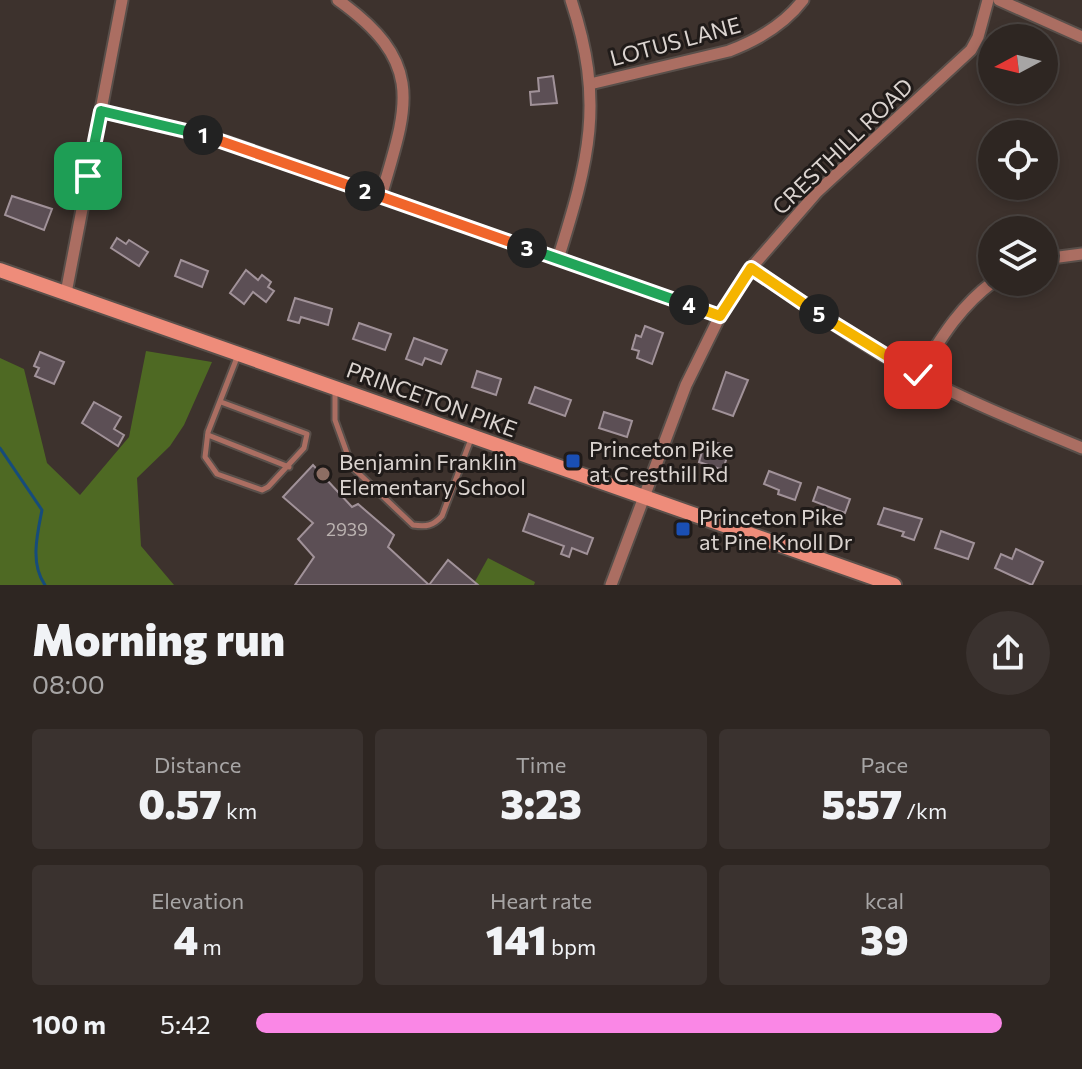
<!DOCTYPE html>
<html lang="en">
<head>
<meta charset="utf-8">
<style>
	:root { --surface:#2e2622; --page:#3a322f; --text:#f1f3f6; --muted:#a7a5a5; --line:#494340; --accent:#fa87e6 }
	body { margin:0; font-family:Commissioner,sans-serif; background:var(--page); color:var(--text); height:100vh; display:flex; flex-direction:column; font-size:30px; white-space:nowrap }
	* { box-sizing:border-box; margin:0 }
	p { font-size:26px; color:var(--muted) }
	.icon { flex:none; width:44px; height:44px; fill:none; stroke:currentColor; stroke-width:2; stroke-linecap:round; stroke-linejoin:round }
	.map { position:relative; height:585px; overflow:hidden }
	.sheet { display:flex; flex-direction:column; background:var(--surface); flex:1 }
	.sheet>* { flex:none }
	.needle { width:52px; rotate:263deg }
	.fabs { position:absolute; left:978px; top:24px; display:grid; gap:16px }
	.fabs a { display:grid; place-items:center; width:80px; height:80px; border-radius:50%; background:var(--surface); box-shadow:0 4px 12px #0003,0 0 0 2px var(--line); font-size:40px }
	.pin { position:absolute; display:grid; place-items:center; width:68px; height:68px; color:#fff; margin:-34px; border-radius:16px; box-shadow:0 4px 12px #0006 }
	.km { position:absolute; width:40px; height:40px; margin:-20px; border-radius:50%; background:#222; color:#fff; font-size:22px; line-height:40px; text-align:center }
	.round { display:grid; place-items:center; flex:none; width:84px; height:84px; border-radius:42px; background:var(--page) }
	.overview { display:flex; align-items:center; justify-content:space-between; height:136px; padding:0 32px }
	h1 { font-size:44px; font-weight:800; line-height:60px }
	.metrics { display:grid; grid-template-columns:repeat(3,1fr); gap:12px; height:136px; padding:8px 32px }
	.metrics div { display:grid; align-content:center; border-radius:8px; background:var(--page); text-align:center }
	.metrics b { font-size:40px; font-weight:800 }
	.metrics small { font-size:22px; font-weight:400 }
	.metrics p { font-size:22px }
	ul { padding:0 32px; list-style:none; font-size:26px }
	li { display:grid; grid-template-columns:128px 96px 1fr; align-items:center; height:60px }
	li i { height:20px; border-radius:10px; background:var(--accent) }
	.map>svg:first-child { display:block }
</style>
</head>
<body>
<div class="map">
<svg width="1082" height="585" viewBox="0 0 1082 585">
	<rect width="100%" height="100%" fill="#3d322d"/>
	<g fill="#4e6923">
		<polygon points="146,351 212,362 184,425 170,446 137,478 141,546 174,585 0,585 0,358 24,369 47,463 80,495 129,437"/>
		<polygon points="488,558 535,582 534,585 473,585"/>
	</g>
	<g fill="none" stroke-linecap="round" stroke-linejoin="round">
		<path stroke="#164c7b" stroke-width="3" d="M0 448 42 510C37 535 30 564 45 585"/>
	</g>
	<g fill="#5c4f55" stroke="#a19299" stroke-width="2">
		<polygon points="553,76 557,103 531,105 530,92 539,91 538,78"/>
		<polygon points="12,196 52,209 44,230 5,215"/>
		<polygon points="117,238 126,244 129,240 148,252 139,266 111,248"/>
		<polygon points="181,260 208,271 202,287 175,276"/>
		<polygon points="246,270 258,280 262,275 271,282 268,287 274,291 266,302 253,292 244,304 230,293"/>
		<polygon points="295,298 332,309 328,325 301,317 299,323 288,320"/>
		<polygon points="359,323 391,334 385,350 353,339"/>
		<polygon points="645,326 663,333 652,364 637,358 639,351 632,349 636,335 641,337"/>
		<polygon points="414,338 447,350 441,364 425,358 422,365 406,359"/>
		<polygon points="40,352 64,362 54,384 35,376 39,368 34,366"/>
		<polygon points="477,371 501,379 496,395 472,387"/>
		<polygon points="726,372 748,380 733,416 713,409"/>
		<polygon points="535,387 571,400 565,416 529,403"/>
		<polygon points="94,402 121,417 114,429 124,435 118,446 82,423"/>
		<polygon points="604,412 632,421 627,437 599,428"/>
		<polygon points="717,443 730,447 723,470 699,462 704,445 715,449"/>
		<polygon points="313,465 352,507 358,504 394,535 388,547 429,585 448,560 478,585 295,585 314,557 298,539 313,523 283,497"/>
		<polygon points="769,471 801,483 795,500 778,494 779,490 764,484"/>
		<polygon points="818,487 850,499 845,513 813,501"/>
		<polygon points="884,508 922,519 914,540 902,536 904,532 878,524"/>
		<polygon points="529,514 593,538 587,554 572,548 569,557 561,554 564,546 523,531"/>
		<polygon points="941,531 974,543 968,559 935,548"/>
		<polygon points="1016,549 1043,562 1032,585 995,568 1001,554 1012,559"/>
	</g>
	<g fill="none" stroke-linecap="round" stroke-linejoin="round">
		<defs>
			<g id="lane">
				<path d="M335 389V420L352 467 413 525C426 527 433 526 442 516L471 439"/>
				<polyline points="221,402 307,434 304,448 268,487 262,490 217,474 205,457 208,432 238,355"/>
				<polyline points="208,435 289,467"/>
			</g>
			<g id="street">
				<path d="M338 0C426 63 408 105 381 196"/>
				<polyline points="999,0 1082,37"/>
				<path d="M590 84 729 51C758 40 784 25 803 0"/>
				<polyline points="101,111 227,142 720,316"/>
				<path d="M558 259C589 160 605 102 571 0"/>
				<polyline points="1044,259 1082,254"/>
				<path d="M751 268C806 305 860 344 918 375 971 403 1027 425 1082 448"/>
				<polyline points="66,293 122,0"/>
				<path d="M918 375C940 340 959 307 993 282"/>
				<polyline points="611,585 686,385 720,316 751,268 817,192 971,50 978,37 988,0"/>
			</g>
			<polyline id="secondary" points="0,270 894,585"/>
		</defs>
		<use href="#lane" stroke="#594f4a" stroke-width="9"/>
		<use href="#street" stroke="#594f4a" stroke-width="15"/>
		<use href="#secondary" stroke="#594f4a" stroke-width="18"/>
		<use href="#lane" stroke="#ab6e62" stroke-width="5"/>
		<use href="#street" stroke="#ab6e62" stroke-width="11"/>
		<use href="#secondary" stroke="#ee8c7a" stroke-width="14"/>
	</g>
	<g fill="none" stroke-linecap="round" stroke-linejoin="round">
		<defs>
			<polyline id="split-1" points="88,176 101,111 203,135"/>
			<polyline id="split-2" points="203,135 365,191"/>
			<polyline id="split-3" points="365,191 527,248"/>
			<polyline id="split-4" points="527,248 689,305"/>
			<polyline id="split-5" points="689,305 720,316 751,268 819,314"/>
			<polyline id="split-6" points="819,314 918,375"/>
		</defs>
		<use href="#split-1" stroke="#fff" stroke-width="16"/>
		<use href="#split-2" stroke="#fff" stroke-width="16"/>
		<use href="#split-3" stroke="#fff" stroke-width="16"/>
		<use href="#split-4" stroke="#fff" stroke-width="16"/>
		<use href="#split-5" stroke="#fff" stroke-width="16"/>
		<use href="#split-6" stroke="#fff" stroke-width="16"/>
		<use href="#split-1" stroke="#22a559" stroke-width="10"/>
		<use href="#split-2" stroke="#f0652b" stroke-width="10"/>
		<use href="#split-3" stroke="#f0652b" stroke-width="10"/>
		<use href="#split-4" stroke="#22a559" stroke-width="10"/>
		<use href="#split-5" stroke="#f5b400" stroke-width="10"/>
		<use href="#split-6" stroke="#f5b400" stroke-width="10"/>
	</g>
	<g fill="#1a4fb4" stroke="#201b19" stroke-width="3">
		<rect x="565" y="453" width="16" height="16" rx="4"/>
		<rect x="675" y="521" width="16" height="16" rx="4"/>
	</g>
	<circle fill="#8d6e63" stroke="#201b19" stroke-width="3" cx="323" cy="474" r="8"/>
	<g text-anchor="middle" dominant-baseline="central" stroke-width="6" stroke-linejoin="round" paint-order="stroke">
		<g font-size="18" fill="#bbb3b1">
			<text x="347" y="529">2939</text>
		</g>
		<g font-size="22" fill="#dbd4d0" stroke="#201b19">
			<text transform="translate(675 41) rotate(-15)">LOTUS LANE</text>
			<text transform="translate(842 146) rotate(-44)">CRESTHILL ROAD</text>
			<text transform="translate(432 399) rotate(20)">PRINCETON PIKE</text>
		</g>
		<g font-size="22" fill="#dbd4d0" stroke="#201b19" text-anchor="start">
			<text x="589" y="448">Princeton Pike<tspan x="589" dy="25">at Cresthill Rd</tspan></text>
			<text x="339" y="461">Benjamin Franklin<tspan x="339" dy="25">Elementary School</tspan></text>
			<text x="699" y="516">Princeton Pike<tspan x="699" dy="25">at Pine Knoll Dr</tspan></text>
		</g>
	</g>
</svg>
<div class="fabs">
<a><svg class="needle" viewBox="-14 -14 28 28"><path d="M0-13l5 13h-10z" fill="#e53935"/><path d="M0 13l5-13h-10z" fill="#a7a5a5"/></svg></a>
<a><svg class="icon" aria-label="locate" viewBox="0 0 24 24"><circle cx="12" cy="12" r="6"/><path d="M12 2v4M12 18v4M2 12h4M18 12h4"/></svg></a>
<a><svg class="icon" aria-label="layers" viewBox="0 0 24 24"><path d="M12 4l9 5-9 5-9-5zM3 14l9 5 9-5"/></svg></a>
</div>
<div class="pin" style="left:88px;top:176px;background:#1e9e55"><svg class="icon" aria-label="arrive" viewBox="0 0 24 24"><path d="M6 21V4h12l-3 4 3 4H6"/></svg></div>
<div class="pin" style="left:918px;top:375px;background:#d93025"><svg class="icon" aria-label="check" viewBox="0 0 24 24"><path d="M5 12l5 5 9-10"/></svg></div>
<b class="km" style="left:203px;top:135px">1</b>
<b class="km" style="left:365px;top:191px">2</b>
<b class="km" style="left:527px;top:248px">3</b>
<b class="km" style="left:689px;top:305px">4</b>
<b class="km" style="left:819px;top:314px">5</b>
</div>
<section class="sheet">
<div class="overview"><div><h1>Morning run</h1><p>08:00</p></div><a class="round"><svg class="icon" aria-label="share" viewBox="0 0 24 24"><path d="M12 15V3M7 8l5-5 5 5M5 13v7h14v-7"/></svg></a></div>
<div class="metrics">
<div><p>Distance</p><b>0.57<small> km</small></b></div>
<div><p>Time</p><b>3:23</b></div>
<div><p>Pace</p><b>5:57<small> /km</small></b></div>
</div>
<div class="metrics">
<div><p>Elevation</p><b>4<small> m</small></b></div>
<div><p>Heart rate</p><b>141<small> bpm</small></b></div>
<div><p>kcal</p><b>39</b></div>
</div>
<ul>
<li><b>100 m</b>5:42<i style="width:94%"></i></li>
</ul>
</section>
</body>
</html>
